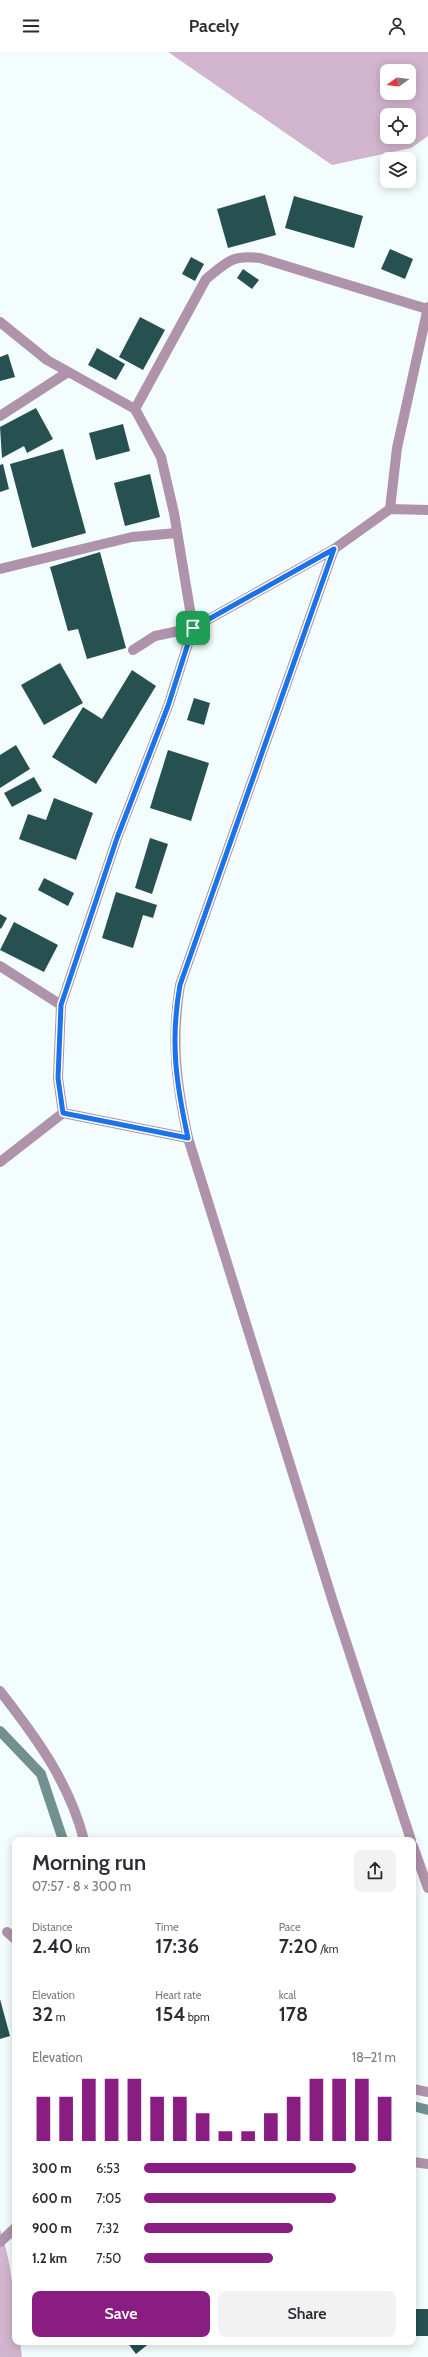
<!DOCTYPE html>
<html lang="en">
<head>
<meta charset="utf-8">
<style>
	:root { --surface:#fff; --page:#f2f2f3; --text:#2b2b33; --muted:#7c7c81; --accent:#891d82 }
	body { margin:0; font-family:Cabin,sans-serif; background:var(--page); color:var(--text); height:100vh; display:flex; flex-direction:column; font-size:15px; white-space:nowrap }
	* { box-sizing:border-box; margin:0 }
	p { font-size:13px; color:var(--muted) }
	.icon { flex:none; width:22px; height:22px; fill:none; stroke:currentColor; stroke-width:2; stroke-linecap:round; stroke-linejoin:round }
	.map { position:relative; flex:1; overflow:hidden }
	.sheet { position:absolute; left:12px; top:1785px; width:404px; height:508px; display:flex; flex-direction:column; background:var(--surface); border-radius:8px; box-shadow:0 2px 10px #0003 }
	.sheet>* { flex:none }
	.needle { width:26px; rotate:255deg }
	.fabs { position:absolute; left:380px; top:12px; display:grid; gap:8px }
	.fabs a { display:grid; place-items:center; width:36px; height:36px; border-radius:8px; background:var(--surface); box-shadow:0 2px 10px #0003; font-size:20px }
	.pin { position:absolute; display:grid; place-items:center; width:34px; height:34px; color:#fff; margin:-17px; border-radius:8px; box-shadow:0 2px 6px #0006 }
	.round { display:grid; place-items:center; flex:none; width:42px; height:42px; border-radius:8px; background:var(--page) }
	.summary { display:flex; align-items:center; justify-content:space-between; height:68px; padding:0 20px }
	h1 { font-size:22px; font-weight:600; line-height:30px }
	.stats { display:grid; grid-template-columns:repeat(3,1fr); gap:6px; height:68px; padding:4px 20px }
	.stats div { display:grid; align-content:center }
	.stats b { font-size:20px; font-weight:600 }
	.stats small { font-size:11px; font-weight:400 }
	.stats p { font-size:11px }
	.chart { height:112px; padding:8px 20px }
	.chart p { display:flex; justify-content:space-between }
	.chart svg { width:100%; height:72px; margin-top:4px; stroke:var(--accent); stroke-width:6 }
	.cta { display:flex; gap:8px; margin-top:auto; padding:8px 20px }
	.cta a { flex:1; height:46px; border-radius:8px; background:var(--accent); color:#fff; font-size:16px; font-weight:600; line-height:46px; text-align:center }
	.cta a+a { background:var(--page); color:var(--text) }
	ul { padding:0 20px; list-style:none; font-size:13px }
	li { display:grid; grid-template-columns:64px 48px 1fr; align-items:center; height:30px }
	li i { height:10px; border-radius:5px; background:var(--accent) }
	header { display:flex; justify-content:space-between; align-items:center; height:52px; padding:0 20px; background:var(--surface); font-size:18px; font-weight:600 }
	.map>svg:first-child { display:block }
</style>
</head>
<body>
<header><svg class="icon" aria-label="menu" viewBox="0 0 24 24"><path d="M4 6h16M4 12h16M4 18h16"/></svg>Pacely<svg class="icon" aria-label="person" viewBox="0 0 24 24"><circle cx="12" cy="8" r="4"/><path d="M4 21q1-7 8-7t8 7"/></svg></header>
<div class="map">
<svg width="428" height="2305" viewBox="0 0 428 2305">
	<rect width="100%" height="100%" fill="#f4fdfd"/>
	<g fill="#d1b4cd" fill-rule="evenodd">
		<path d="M168 0H428V84L411 96 332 113ZM387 19H409V41H387ZM387 63H409V85H387Z"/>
		<path d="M0 2177C13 2214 15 2252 15 2290H20L22 2305H0Z"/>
	</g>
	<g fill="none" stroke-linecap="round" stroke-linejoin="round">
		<g stroke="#719190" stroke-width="10">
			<polyline points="0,1679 41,1722 63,1788"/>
			<polyline points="413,2054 428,2058"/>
		</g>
	</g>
	<g fill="#265150">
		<polygon points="265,143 276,183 228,196 217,157"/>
		<polygon points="294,144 363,164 354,196 285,176"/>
		<polygon points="390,197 413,207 405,227 381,217"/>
		<polygon points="191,205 204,212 195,229 182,222"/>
		<polygon points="243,217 259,228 252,237 237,226"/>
		<polygon points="140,265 165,278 143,318 119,305"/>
		<polygon points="97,296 125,312 116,328 88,313"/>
		<polygon points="8,302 15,325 0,329 0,305"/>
		<polygon points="36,356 53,387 27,401 24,394 2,406 0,375"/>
		<polygon points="123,372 130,399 96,408 89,381"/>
		<polygon points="63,397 86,481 32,496 10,412"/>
		<polygon points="3,412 9,437 0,440 0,413"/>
		<polygon points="150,422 160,465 125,474 114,431"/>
		<polygon points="100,500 126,596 87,607 78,577 68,579 50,515"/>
		<polygon points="60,611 83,651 44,673 21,633"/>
		<polygon points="132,618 156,634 96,732 52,705 83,655 102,667"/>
		<polygon points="194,646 210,651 204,673 187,668"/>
		<polygon points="16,693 30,717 0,736 0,703"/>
		<polygon points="168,698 209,711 191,769 150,756"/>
		<polygon points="34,725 42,739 12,755 4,741"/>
		<polygon points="54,746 93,761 76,808 19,787 28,762 46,768"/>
		<polygon points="150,786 168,792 152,842 135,836"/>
		<polygon points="44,826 74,841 68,854 38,838"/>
		<polygon points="116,840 157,853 153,866 143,863 133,896 102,886"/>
		<polygon points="0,862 7,866 1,877 0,876"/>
		<polygon points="14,870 58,893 44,920 0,898"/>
		<polygon points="0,1947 10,1984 0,1987"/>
		<rect x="413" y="2257" width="15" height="27"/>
		<polygon points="127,2290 151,2290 136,2302"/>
	</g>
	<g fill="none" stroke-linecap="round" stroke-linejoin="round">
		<g stroke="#af93ab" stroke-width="10">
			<polyline points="0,270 47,308 135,357 161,405 174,461 193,576 155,584 133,598"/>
			<path d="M135 357 206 227C228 209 232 203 260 206L427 257"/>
			<polyline points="0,364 68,320"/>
			<polyline points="390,457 397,396 428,255"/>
			<path d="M334 497 180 933C171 989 176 1030 188 1086L333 1550 411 1788"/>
			<polyline points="0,517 132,485 177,481"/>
			<polyline points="0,914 61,953"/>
			<polyline points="63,1061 58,1026 61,953 117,786 168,654 193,576 334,497 390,457 428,458"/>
			<polyline points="0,1110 63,1061 188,1086"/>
			<path d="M0 1639C36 1685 69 1730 84 1788"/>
			<polyline points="413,1794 428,1836"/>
			<polyline points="7,1880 15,1887"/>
			<polyline points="413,2037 428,2040"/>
			<polyline points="413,2110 428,2112"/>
			<polyline points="0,2190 15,2176"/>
		</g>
	</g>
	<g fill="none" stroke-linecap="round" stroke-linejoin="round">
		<defs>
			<path id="route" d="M334 497 180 933C170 989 176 1031 188 1086L63 1061 58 1026 61 953 117 786 168 654 193 576Z"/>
		</defs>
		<use href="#route" stroke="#fff" stroke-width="8"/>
		<use href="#route" stroke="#1a73e8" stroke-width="5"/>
	</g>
</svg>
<div class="fabs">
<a><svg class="needle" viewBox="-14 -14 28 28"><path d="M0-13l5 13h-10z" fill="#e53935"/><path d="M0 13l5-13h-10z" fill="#7c7c81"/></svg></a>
<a><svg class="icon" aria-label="locate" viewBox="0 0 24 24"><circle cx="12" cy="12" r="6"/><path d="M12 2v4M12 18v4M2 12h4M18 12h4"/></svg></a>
<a><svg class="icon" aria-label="layers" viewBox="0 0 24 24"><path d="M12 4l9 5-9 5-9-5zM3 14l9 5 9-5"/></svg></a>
</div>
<div class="pin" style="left:193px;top:576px;background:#1e9e55"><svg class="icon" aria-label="arrive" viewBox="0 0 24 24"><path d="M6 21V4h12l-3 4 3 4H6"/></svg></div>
<section class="sheet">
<div class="summary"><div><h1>Morning run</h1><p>07:57 · 8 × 300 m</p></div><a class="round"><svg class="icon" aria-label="share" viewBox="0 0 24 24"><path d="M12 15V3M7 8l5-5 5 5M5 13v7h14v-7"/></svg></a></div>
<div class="stats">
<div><p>Distance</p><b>2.40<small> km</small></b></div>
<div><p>Time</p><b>17:36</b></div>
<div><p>Pace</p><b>7:20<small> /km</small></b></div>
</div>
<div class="stats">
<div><p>Elevation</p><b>32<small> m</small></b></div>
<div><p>Heart rate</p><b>154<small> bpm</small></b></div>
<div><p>kcal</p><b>178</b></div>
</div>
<div class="chart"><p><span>Elevation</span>18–21 m</p>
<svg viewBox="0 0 160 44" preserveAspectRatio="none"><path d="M5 44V17M15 44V17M25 44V6M35 44V6M45 44V6M55 44V17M65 44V17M75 44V27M85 44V38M95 44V38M105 44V27M115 44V17M125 44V6M135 44V6M145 44V6M155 44V17"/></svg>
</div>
<ul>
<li><b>300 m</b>6:53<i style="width:84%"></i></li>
<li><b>600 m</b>7:05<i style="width:76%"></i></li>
<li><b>900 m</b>7:32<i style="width:59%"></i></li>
<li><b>1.2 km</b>7:50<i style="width:51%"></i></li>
</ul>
<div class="cta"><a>Save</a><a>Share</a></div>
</section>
</div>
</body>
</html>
